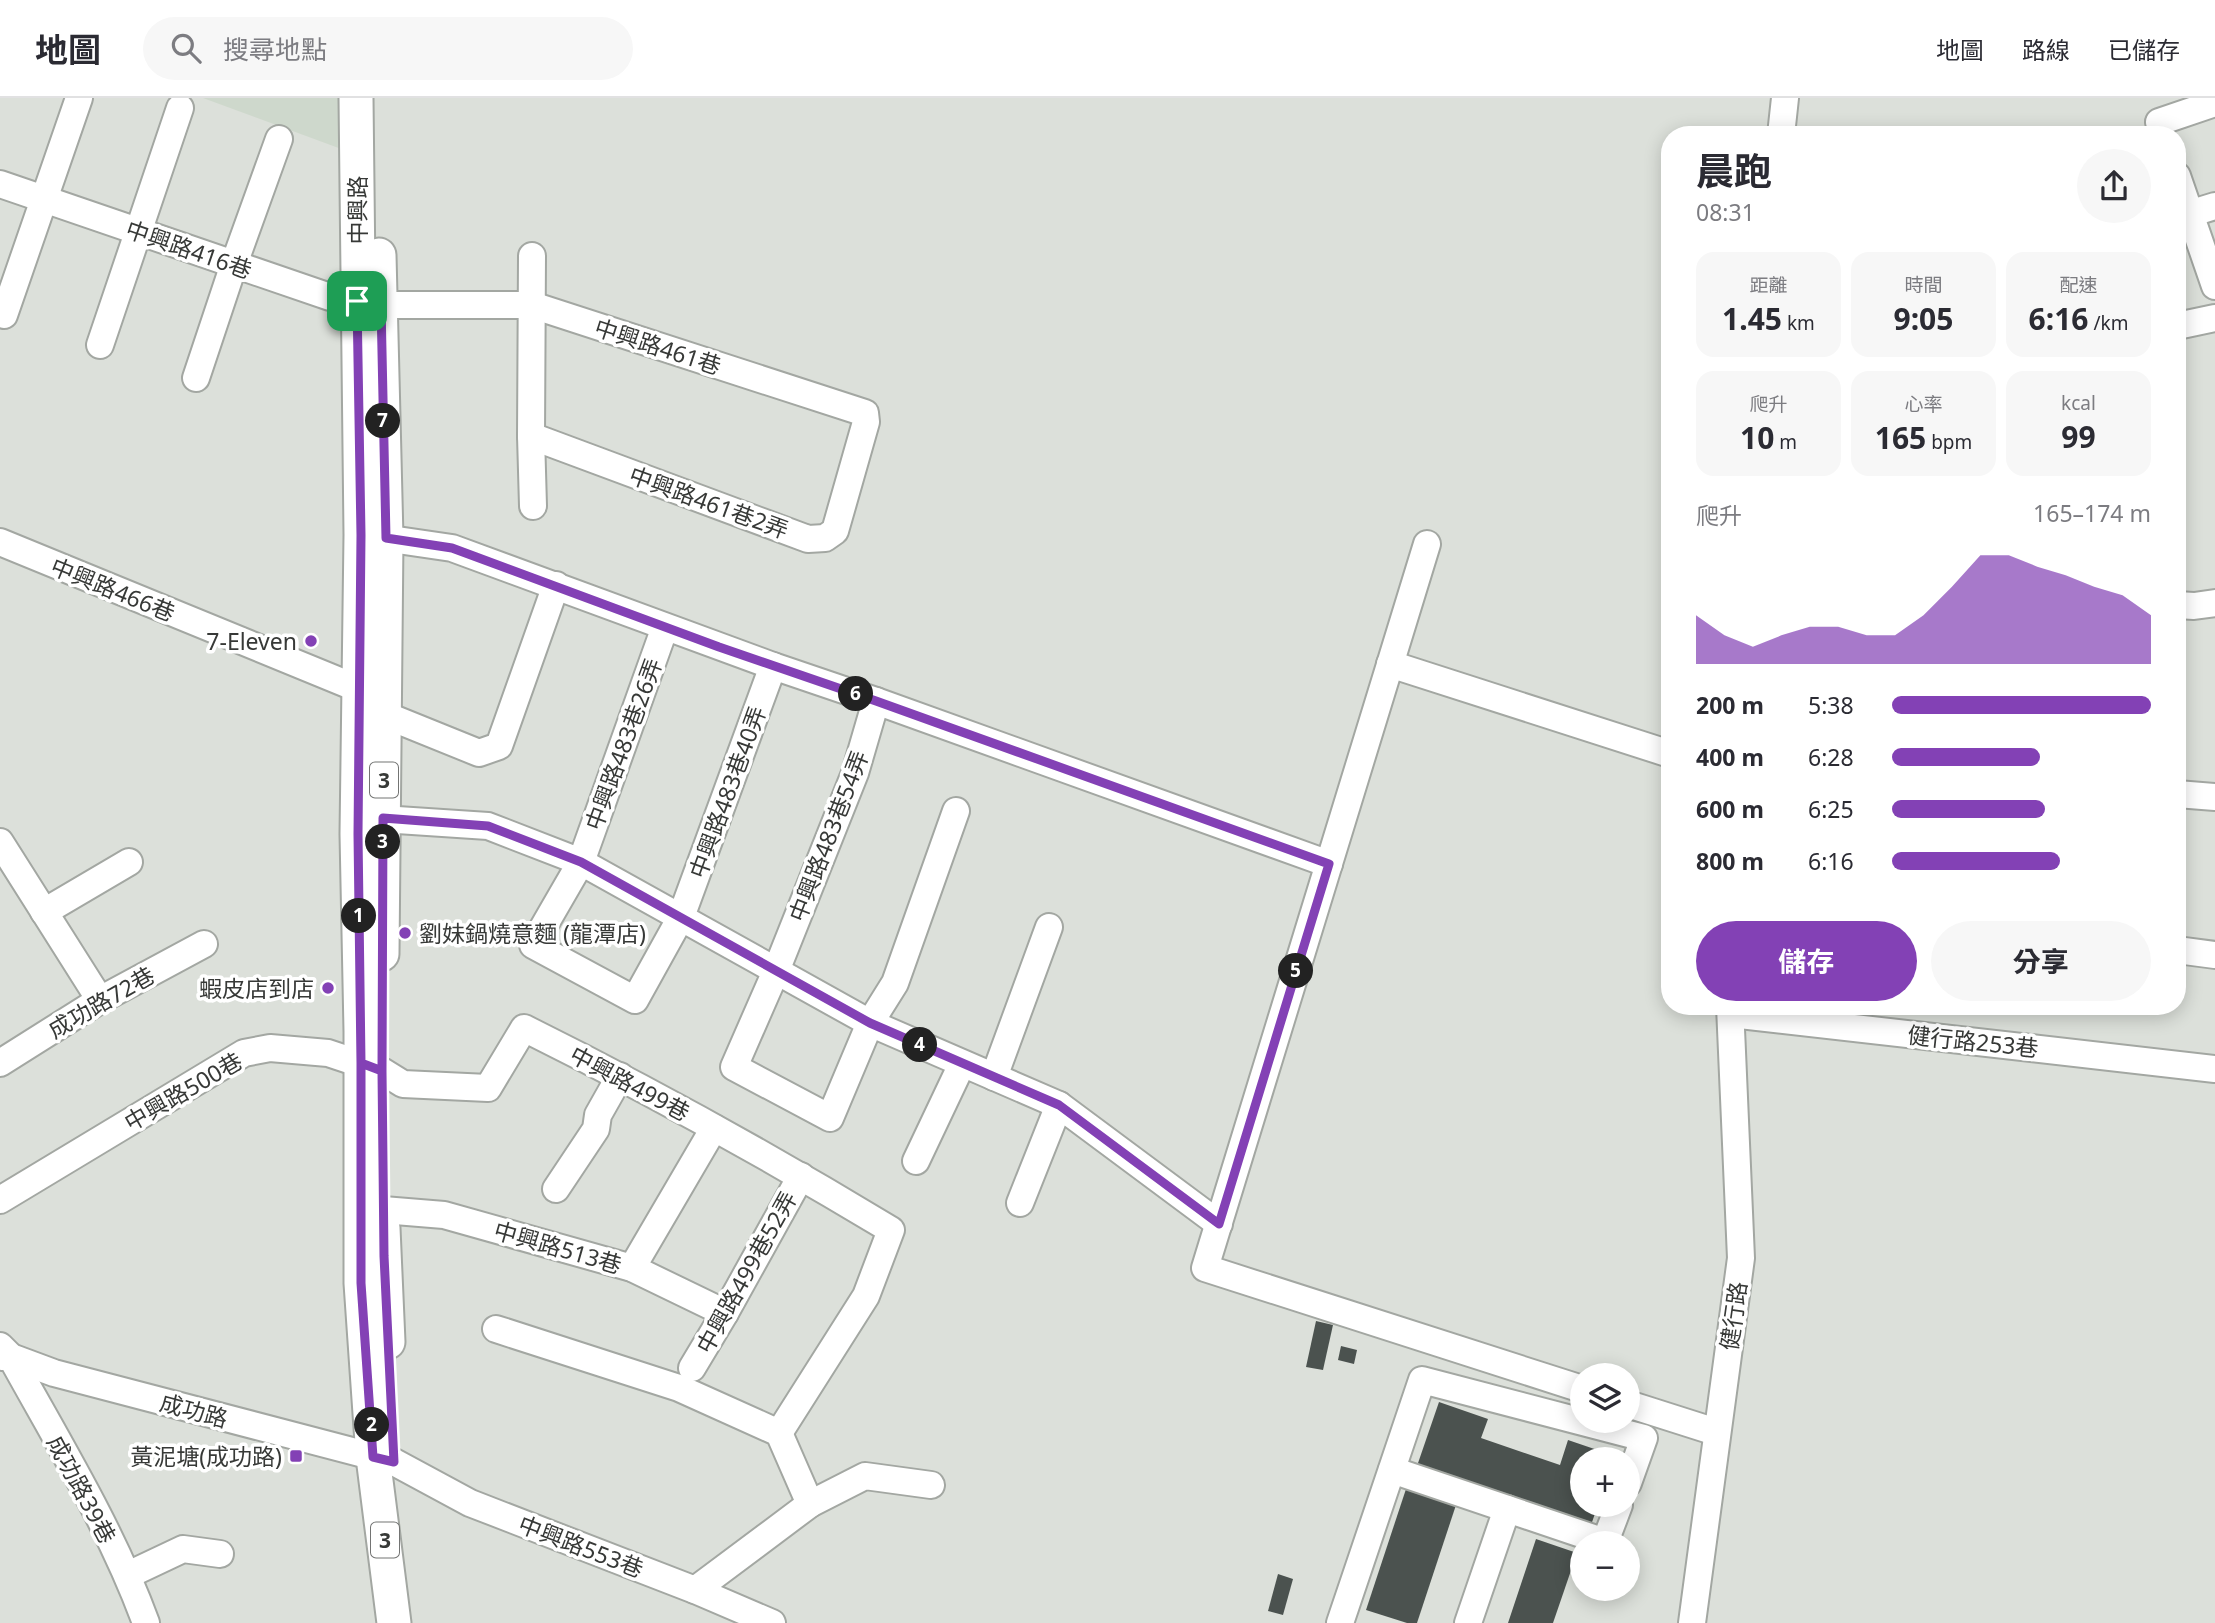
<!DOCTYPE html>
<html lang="zh-TW">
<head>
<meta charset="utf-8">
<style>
	:root { --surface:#fff; --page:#f7f7f7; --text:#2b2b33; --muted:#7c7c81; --line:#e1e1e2; --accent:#8341b5 }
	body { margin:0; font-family:"Noto Sans","Noto Sans TC",sans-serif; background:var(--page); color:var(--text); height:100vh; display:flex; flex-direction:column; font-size:26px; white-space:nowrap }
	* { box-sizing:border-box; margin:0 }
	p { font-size:23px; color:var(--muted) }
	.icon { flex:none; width:38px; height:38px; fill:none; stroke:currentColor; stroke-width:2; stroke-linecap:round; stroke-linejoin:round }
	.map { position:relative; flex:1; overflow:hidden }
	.sheet { position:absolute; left:1661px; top:28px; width:525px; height:889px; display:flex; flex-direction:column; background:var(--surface); border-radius:28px; box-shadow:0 4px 18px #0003 }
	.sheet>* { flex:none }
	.tools { position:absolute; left:1570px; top:1265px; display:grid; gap:14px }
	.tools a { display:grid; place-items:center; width:70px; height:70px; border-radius:50%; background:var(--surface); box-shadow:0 4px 18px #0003; font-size:35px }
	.pin { position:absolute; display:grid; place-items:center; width:60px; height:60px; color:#fff; margin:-30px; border-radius:14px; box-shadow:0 4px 10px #0006 }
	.km { position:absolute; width:35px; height:35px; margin:-18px; border-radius:50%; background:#222; color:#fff; font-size:19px; line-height:35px; text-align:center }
	.round { display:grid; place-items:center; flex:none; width:74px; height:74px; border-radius:37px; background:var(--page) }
	.head { display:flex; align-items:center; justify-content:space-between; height:119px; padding:0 35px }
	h1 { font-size:38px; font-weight:700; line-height:52px }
	.figures { display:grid; grid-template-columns:repeat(3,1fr); gap:10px; height:119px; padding:7px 35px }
	.figures div { display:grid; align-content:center; border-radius:18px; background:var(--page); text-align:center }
	.figures b { font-size:30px; font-weight:700 }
	.figures small { font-size:19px; font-weight:400 }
	.figures p { font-size:19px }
	.chart { height:196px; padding:14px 35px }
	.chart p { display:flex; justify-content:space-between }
	.chart svg { width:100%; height:126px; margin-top:7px; fill:var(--accent); opacity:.7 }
	.primary-button { display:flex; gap:14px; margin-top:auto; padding:14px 35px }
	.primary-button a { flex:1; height:80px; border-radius:42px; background:var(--accent); color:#fff; font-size:28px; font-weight:700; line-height:80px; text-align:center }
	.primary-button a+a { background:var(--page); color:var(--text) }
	ul { padding:0 35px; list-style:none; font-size:23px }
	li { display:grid; grid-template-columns:112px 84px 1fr; align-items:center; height:52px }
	li i { height:18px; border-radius:9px; background:var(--accent) }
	header { display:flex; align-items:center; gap:42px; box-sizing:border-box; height:98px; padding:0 35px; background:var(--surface); border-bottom:2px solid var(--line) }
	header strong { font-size:33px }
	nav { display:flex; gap:38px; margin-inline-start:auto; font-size:24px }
	.search { width:490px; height:63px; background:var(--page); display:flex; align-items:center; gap:18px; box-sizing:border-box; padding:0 24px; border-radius:38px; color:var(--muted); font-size:26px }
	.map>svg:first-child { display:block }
</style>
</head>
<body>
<header>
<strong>地圖</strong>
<div class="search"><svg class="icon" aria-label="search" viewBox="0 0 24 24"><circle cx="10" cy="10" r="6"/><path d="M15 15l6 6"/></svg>搜尋地點</div>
<nav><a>地圖</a><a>路線</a><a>已儲存</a></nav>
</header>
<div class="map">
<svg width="2215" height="1525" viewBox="0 0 2215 1525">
	<rect width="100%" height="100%" fill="#dce0da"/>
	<polygon fill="#ced8cc" points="203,0 345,0 344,52"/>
	<g fill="#4b524f">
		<polygon points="1316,1223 1333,1227 1323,1272 1306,1269"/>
		<polygon points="1341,1248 1357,1252 1354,1266 1338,1262"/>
		<polygon points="1439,1304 1488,1321 1481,1340 1560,1367 1568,1342 1615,1358 1613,1362 1582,1362 1582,1407 1598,1407 1591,1427 1417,1368"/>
		<polygon points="1407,1388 1457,1404 1417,1525 1407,1525 1366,1512"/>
		<polygon points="1536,1441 1577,1455 1553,1525 1508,1525"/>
		<polygon points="1278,1476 1293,1481 1283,1517 1268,1513"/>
	</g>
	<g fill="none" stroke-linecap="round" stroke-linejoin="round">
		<defs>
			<g id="minor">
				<polyline points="2159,24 2215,5"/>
				<polyline points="1781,37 1785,0"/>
				<polyline points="2177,78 2215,188"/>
				<polyline points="0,86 330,199 381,207 532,207 865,315 866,324 835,433 825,440 808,441 531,338"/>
				<polyline points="2189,116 2215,108"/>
				<polyline points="532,158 531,338 533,408"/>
				<polyline points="4,217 79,0"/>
				<polyline points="2177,228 2215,220"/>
				<polyline points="100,247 180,10"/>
				<polyline points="196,280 234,166 279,41"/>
				<polyline points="370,438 452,450 773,568 876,603 1329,766"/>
				<polyline points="0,444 359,591 375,592"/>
				<polyline points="1427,446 1205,1170 1582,1291"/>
				<polyline points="2177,507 2194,508 2215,505"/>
				<polyline points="665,529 581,764 533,847 635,902 681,819 773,568"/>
				<polyline points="1390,566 1670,656"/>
				<polyline points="876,603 855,675 776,873 734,969 830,1020 870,925 895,885 956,713"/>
				<polyline points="385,617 479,655 499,648 556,487"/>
				<polyline points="2177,696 2215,699"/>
				<polyline points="367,720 488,728 581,764 870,925 1059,1007 1219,1126"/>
				<polyline points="0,744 100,902"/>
				<polyline points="44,814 129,764"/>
				<polyline points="2177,852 2215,857"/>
				<polyline points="1731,916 2215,971"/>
				<polyline points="0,965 100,902 204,846"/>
				<polyline points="994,979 1049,829"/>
				<polyline points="916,1063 962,966"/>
				<polyline points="556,1091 596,1031 598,1017 620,978"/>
				<path d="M0 1102 244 955 270 950 328 955 382 973 403 986 488 990 524 930C649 992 772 1060 891 1132L866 1198 779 1335"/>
				<polyline points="1020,1105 1059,1007"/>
				<polyline points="383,1112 444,1117 632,1170 725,1215"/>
				<polyline points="632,1170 714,1030"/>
				<polyline points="496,1231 679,1290 779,1335 810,1406"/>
				<polyline points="0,1248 11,1259 54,1275 394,1364 470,1405 695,1492 772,1525"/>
				<path d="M3 1259H11C59 1346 112 1432 146 1525"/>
				<polyline points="692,1270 725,1215 801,1078"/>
				<polyline points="1628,1306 1716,1334"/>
				<polyline points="1392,1372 1605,1444 1619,1407"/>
				<polyline points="128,1477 183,1451 220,1456"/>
				<polyline points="695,1492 810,1406 865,1378 931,1387"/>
				<polyline points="1340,1525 1422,1282 1644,1340 1628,1385"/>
				<polyline points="1468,1525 1507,1411"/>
				<polyline points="1692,1525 1741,1160 1730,908"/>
			</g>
			<g id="major">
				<polyline points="356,0 361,437 357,736 361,933 361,1185 373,1359 394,1525"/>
				<polyline points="379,157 386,440 382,856"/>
				<polyline points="383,1130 388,1244"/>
			</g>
		</defs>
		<use href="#minor" stroke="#a3a7a2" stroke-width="30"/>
		<use href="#major" stroke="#a3a7a2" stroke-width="37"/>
		<use href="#minor" stroke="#fff" stroke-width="26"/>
		<use href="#major" stroke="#fff" stroke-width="33"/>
	</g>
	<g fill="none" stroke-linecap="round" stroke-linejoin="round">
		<defs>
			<polyline id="route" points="357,203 361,437 358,736 361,965 382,973 384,1158 394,1364 373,1359 361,1185 361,965 382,973 383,720 488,728 581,764 870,925 1059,1007 1219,1126 1329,766 876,603 719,549 452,450 386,440 381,207 357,203"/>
		</defs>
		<use href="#route" stroke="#fff" stroke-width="14"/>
		<use href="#route" stroke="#8341b5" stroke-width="9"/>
	</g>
	<g fill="#8341b5" stroke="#fff" stroke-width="2.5">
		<circle cx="311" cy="543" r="7"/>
		<circle cx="405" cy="835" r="7"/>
		<circle cx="328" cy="890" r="7"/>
		<rect x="289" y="1351" width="14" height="14" rx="3.5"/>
	</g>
	<g text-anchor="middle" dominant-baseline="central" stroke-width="7" stroke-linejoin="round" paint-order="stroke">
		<g fill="#fff" stroke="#737473" stroke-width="2">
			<rect x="370" y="664.5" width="28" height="35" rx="5"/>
			<rect x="371" y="1424.5" width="28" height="35" rx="5"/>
		</g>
		<g font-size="21" font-weight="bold" fill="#373937">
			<text x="384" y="682">3</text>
			<text x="385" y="1442">3</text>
		</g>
		<g font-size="23" fill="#373937" stroke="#fff">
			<text transform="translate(357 112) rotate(-90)">中興路</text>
			<text transform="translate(189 151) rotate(19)">中興路416巷</text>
			<text transform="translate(658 248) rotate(18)">中興路461巷</text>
			<text transform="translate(709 404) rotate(20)">中興路461巷2弄</text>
			<text transform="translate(113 491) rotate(22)">中興路466巷</text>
			<text transform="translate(623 646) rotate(-70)">中興路483巷26弄</text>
			<text transform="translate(727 694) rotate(-70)">中興路483巷40弄</text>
			<text transform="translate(828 738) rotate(-69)">中興路483巷54弄</text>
			<text transform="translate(101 904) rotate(-30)">成功路72巷</text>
			<text transform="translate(1973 943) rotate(6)">健行路253巷</text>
			<text transform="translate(630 985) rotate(28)">中興路499巷</text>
			<text transform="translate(183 993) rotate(-30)">中興路500巷</text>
			<text transform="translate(558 1149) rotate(16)">中興路513巷</text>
			<text transform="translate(746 1174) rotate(-61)">中興路499巷52弄</text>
			<text transform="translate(1733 1218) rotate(-82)">健行路</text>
			<text transform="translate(194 1312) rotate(15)">成功路</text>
			<text transform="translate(82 1391) rotate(62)">成功路39巷</text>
			<text transform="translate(581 1448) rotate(21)">中興路553巷</text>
		</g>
		<g font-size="23" fill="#373937" stroke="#fff" text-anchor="end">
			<text x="297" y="543">7-Eleven</text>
			<text x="419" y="835" text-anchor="start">劉妹鍋燒意麵 (龍潭店)</text>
			<text x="314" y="890">蝦皮店到店</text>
			<text x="282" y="1358">黃泥塘(成功路)</text>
		</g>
	</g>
</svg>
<div class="tools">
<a><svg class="icon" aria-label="layers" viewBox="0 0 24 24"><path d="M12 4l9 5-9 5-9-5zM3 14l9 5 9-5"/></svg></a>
<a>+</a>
<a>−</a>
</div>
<div class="pin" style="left:357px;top:203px;background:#1e9e55"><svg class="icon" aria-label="arrive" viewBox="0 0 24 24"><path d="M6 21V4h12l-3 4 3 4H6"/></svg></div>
<b class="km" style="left:359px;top:818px">1</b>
<b class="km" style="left:372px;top:1327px">2</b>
<b class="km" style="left:383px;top:744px">3</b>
<b class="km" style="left:920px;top:947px">4</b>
<b class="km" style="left:1296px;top:873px">5</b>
<b class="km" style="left:856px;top:596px">6</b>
<b class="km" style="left:383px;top:323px">7</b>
<section class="sheet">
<div class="head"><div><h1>晨跑</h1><p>08:31</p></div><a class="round"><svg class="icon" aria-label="share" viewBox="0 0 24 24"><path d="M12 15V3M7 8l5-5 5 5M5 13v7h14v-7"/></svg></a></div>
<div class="figures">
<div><p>距離</p><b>1.45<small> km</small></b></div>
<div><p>時間</p><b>9:05</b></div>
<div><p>配速</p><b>6:16<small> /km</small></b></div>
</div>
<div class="figures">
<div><p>爬升</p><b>10<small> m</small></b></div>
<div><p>心率</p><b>165<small> bpm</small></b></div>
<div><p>kcal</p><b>99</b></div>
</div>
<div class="chart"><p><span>爬升</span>165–174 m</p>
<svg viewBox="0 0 160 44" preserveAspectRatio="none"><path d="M0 44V27L10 34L20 38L30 34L40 31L50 31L60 34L70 34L80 27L90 17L100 6L110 6L120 10L130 13L140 17L150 20L160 27V44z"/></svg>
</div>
<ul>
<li><b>200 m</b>5:38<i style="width:100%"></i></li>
<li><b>400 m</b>6:28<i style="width:57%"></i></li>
<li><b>600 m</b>6:25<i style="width:59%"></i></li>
<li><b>800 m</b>6:16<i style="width:65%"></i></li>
</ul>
<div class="primary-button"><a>儲存</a><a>分享</a></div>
</section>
</div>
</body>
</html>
